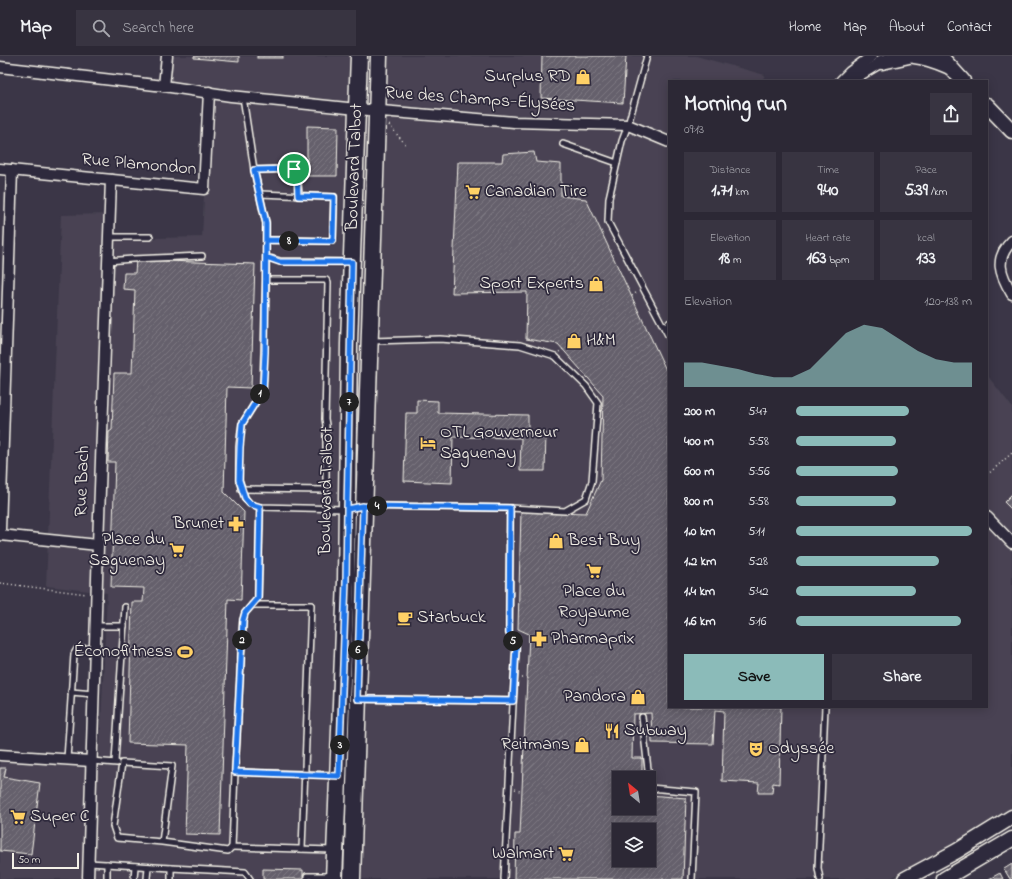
<!DOCTYPE html>
<html lang="en">
<head>
<meta charset="utf-8">
<style>
	:root { --surface:#2c2835; --page:#383441; --text:#f1f3f6; --muted:#a6a6ad; --line:#484450; --accent:#8bbbb9 }
	body { margin:0; font-family:"Indie Flower",sans-serif; background:var(--page); color:var(--text); height:100vh; display:flex; flex-direction:column; font-size:15px; white-space:nowrap }
	* { box-sizing:border-box; margin:0 }
	p { font-size:13px; color:var(--muted) }
	.icon { flex:none; width:22px; height:22px; fill:none; stroke:currentColor; stroke-width:2; stroke-linecap:round; stroke-linejoin:round }
	.map { position:relative; flex:1; overflow:hidden }
	.side { position:absolute; left:668px; top:24px; width:320px; height:628px; display:flex; flex-direction:column; background:var(--surface); border-radius:0px; box-shadow:0 2px 10px #0003,0 0 0 1px var(--line) }
	.side>* { flex:none }
	.needle { width:26px; rotate:330deg }
	.fabs { position:absolute; left:612px; top:715px; display:grid; gap:8px }
	.fabs a { display:grid; place-items:center; width:44px; height:44px; border-radius:0px; background:var(--surface); box-shadow:0 2px 10px #0003,0 0 0 1px var(--line); font-size:20px }
	.scale { position:absolute; left:12px; bottom:10px; width:67px; box-sizing:border-box; padding-left:4px; border:2px solid #f4f1e8; border-top:0; font-size:11px; line-height:14px; white-space:nowrap; color:#f4f1e8; -webkit-text-stroke:3px #2f2a3d; paint-order:stroke }
	.pin { position:absolute; display:grid; place-items:center; width:34px; height:34px; color:#fff; margin:-17px; border:2px solid #fff; border-radius:50%; box-shadow:0 1px 4px #0007 }
	.km { position:absolute; width:20px; height:20px; margin:-10px; border-radius:50%; background:#222; color:#fff; font-size:11px; line-height:20px; text-align:center }
	.round { display:grid; place-items:center; flex:none; width:42px; height:42px; border-radius:0px; background:var(--page) }
	.summary { display:flex; align-items:center; justify-content:space-between; height:68px; padding:0 16px }
	h1 { font-size:22px; font-weight:800; line-height:30px }
	.figures { display:grid; grid-template-columns:repeat(3,1fr); gap:6px; height:68px; padding:4px 16px }
	.figures div { display:grid; align-content:center; border-radius:0px; background:var(--page); text-align:center }
	.figures b { font-size:17px; font-weight:800 }
	.figures small { font-size:11px; font-weight:400 }
	.figures p { font-size:11px }
	.chart { height:112px; padding:8px 16px }
	.chart p { display:flex; justify-content:space-between }
	.chart svg { width:100%; height:72px; margin-top:4px; fill:var(--accent); opacity:.7 }
	.action { display:flex; gap:8px; margin-top:auto; padding:8px 16px }
	.action a { flex:1; height:46px; border-radius:0px; background:var(--accent); color:#111; font-size:16px; font-weight:800; line-height:46px; text-align:center }
	.action a+a { background:var(--page); color:var(--text) }
	ul { padding:0 16px; list-style:none; font-size:13px }
	li { display:grid; grid-template-columns:64px 48px 1fr; align-items:center; height:30px }
	li i { height:10px; border-radius:5px; background:var(--accent) }
	header { display:flex; align-items:center; gap:24px; box-sizing:border-box; height:56px; padding:0 20px; background:var(--surface); border-bottom:1px solid var(--line) }
	header strong { font-size:19px }
	nav { display:flex; gap:22px; margin-inline-start:auto; font-size:14px }
	.search { width:280px; height:36px; background:var(--page); display:flex; align-items:center; gap:10px; box-sizing:border-box; padding:0 14px; border-radius:0px; color:var(--muted); font-size:15px }
	.map>svg:first-child { display:block }
</style>
</head>
<body>
<header>
<strong>Map</strong>
<div class="search"><svg class="icon" aria-label="search" viewBox="0 0 24 24"><circle cx="10" cy="10" r="6"/><path d="M15 15l6 6"/></svg>Search here</div>
<nav><a>Home</a><a>Map</a><a>About</a><a>Contact</a></nav>
</header>
<div class="map">
<svg width="1012" height="823" viewBox="0 0 1012 823">
	<defs>
		<pattern id="building-hatch" width="6" height="6" patternUnits="userSpaceOnUse"><rect width="6" height="6" fill="#65616c"/><path d="M-1 1l2-2M0 6l6-6M5 7l2-2" fill="none" stroke="#7c7881"/></pattern>
	</defs>
	<rect width="100%" height="100%" fill="#3b3647"/>
	<filter id="ink" filterUnits="userSpaceOnUse"><feTurbulence type="fractalNoise" baseFrequency=".025" numOctaves="2"/><feDisplacementMap in="SourceGraphic" scale="8" xChannelSelector="R" yChannelSelector="G"/><feConvolveMatrix kernelMatrix="1 2 1 2 8 2 1 2 1" color-interpolation-filters="sRGB"/></filter>
	<g filter="url(#ink)">
		<path fill="#484352" fill-rule="evenodd" d="M167 0H696L765 19 762 25H669V651H987V319L1012 351V753L965 782 889 823H0V704L99 712 107 537 46 530 61 159 109 158V183L202 181 209 37 164 30ZM619 722H649V752H619ZM619 774H649V804H619Z"/>
		<g fill="url(#building-hatch)" stroke="#f4f1e8" fill-rule="evenodd">
			<polygon points="194,0 239,0 239,6 194,2"/>
			<rect x="257" y="0" width="26" height="2"/>
			<polygon points="542,0 626,0 623,47 541,42"/>
			<polygon points="307,70 338,71 337,120 307,120"/>
			<path d="M534 96 536 106 561 108V140L586 143 666 314H669V651H781L779 728 773 727 772 737H758L759 727 722 725 724 655 715 654 713 688 652 687 651 657 633 658 632 702H642V722H619V752H649V739L686 742 683 823H514L515 778H520L529 578 518 573 521 455 586 457 601 424 603 339 558 288 526 283 527 236 452 237 458 106H502L503 98ZM619 774H649V804H619Z"/>
			<polygon points="136,204 255,208 251,332 227,331 224,436 244,456 241,544 228,543 220,779 185,778 188,689 128,687 132,546 143,546 144,532 111,531 115,406 108,406 109,376 112,374 114,317 132,317 135,234 123,233 124,217 135,217"/>
			<polygon points="417,344 438,345 438,357 528,359 528,377 546,377 545,415 520,415 521,382 453,381 452,427 404,425 406,357 417,357"/>
			<polygon points="1012,438 1012,454 1004,446"/>
			<polygon points="0,712 6,712 4,721 40,727 31,798 0,795"/>
			<polygon points="1012,808 1012,822 1010,823 1004,813"/>
			<polygon points="263,813 303,814 303,823 263,823"/>
			<polygon points="1000,817 1003,823 989,823"/>
		</g>
		<g fill="none" stroke-linecap="round" stroke-linejoin="round">
			<defs>
				<g id="lane">
					<polyline points="647,0 628,69 622,85 609,142 608,166 669,281"/>
					<polyline points="243,41 254,114 266,167 266,224 263,334 242,368 239,391 239,424 245,442 250,448 260,451 345,453"/>
					<polyline points="563,88 617,107"/>
					<polyline points="254,114 294,113 297,115 299,140"/>
					<polyline points="260,138 334,141 333,183 332,185 266,184"/>
					<polyline points="109,181 150,181"/>
					<polyline points="266,201 280,205 350,206"/>
					<polyline points="108,205 132,203 202,200"/>
					<polyline points="665,273 669,267"/>
					<polyline points="241,433 326,434 326,369 325,363 328,227 326,224 266,224"/>
					<polyline points="365,450 510,452 565,455 586,443 592,425 598,347 586,330 555,300 520,289 440,283 372,285"/>
					<polyline points="260,451 258,542 245,557 243,564 235,716 336,719"/>
					<polyline points="252,549 311,549 302,793"/>
					<polyline points="96,570 124,570"/>
					<polyline points="71,636 94,638"/>
					<polyline points="360,643 513,645"/>
					<polyline points="642,661 649,722"/>
					<polyline points="67,703 74,598 77,593 95,592"/>
					<polyline points="91,705 117,707"/>
					<polyline points="115,706 125,551"/>
					<polyline points="235,716 232,791 332,794"/>
					<polyline points="649,725 650,732 696,736 692,823"/>
					<polyline points="162,786 172,710 122,707 113,770 117,782 162,786 228,795 232,791"/>
					<polyline points="89,807 171,812"/>
					<polyline points="107,823 107,808"/>
					<polyline points="134,823 135,810"/>
					<polyline points="147,823 148,811"/>
					<polyline points="171,823 171,812 245,816 250,823"/>
					<polyline points="307,823 307,820 331,820"/>
					<polyline points="504,823 516,591 509,577 510,452"/>
					<polyline points="820,823 818,812 825,651"/>
				</g>
				<g id="street">
					<polyline points="0,11 164,30 231,40 357,53 514,66 628,69 669,86"/>
					<polyline points="841,25 850,16 872,0"/>
					<polyline points="850,25 888,2"/>
					<polyline points="164,30 167,0"/>
					<polyline points="0,113 204,133 209,36"/>
					<path d="M1012 185C994 203 1000 218 1012 238"/>
					<polyline points="987,461 1012,487"/>
					<polyline points="0,474 12,114"/>
					<polyline points="0,479 98,489"/>
					<polyline points="0,699 91,705"/>
					<polyline points="88,823 98,489 111,124"/>
				</g>
				<g id="secondary">
					<path d="M914 0C927 1 938 6 950 11"/>
					<polyline points="944,4 963,25"/>
					<polyline points="882,6 909,0"/>
					<polyline points="987,49 1012,75"/>
					<polyline points="905,823 957,795 1012,761"/>
					<polyline points="944,823 1012,783"/>
				</g>
				<g id="primary">
					<polyline points="334,823 346,525 349,288 357,53 359,0"/>
					<polyline points="352,823 379,0"/>
				</g>
			</defs>
			<use href="#lane" stroke="#f4f1e8" stroke-width="8"/>
			<use href="#street" stroke="#f4f1e8" stroke-width="13"/>
			<use href="#secondary" stroke="#f4f1e8" stroke-width="17"/>
			<use href="#primary" stroke="#f4f1e8" stroke-width="19"/>
			<g stroke="#f4f1e8" stroke-width="1.5" stroke-dasharray="1 3" stroke-linecap="butt">
				<polyline points="389,69 406,89"/>
				<polyline points="632,240 637,236"/>
				<polyline points="559,296 563,293"/>
				<polyline points="987,419 1012,397"/>
				<polyline points="0,527 87,538"/>
				<polyline points="522,622 527,622"/>
				<polyline points="515,733 522,736"/>
			</g>
			<use href="#lane" stroke="#2f2a3d" stroke-width="5"/>
			<use href="#street" stroke="#2f2a3d" stroke-width="10"/>
			<use href="#secondary" stroke="#2f2a3d" stroke-width="14"/>
			<use href="#primary" stroke="#2f2a3d" stroke-width="16"/>
		</g>
	</g>
	<g fill="none" stroke-linecap="round" stroke-linejoin="round" filter="url(#ink)">
		<defs>
			<polyline id="route" points="294,113 254,114 266,167 265,296 263,334 242,368 240,391 239,424 245,442 250,448 260,451 258,542 245,557 243,564 235,716 339,720 346,525 347,453 363,450 510,452 509,577 516,591 513,645 357,643 363,450 347,453 352,206 280,206 266,201 266,184 332,185 333,183 334,141 298,140 297,115 294,113"/>
		</defs>
		<use href="#route" stroke="#fff" stroke-width="8"/>
		<use href="#route" stroke="#1a73e8" stroke-width="5"/>
	</g>
	<defs>
		<symbol id="shop-bare" viewBox="-9 -9 18 18"><path d="M-5-2.5h2.3a2.7 3.5 0 0 1 5.4 0H5L5.5 6h-11ZM-1.5-2.5h3a1.5 2.3 0 0 0-3 0Z" fill="#ffd166" stroke="#2f2a3d" stroke-width="2.5" paint-order="stroke"/></symbol>
		<symbol id="supermarket-bare" viewBox="-9 -9 18 18"><path d="M-6-5.5h2.5l.6 2H6L4.5 2H-2.5L-4.4-4H-6ZM-1.5 3.2a1.3 1.3 0 1 0 .1 0ZM3 3.2a1.3 1.3 0 1 0 .1 0Z" fill="#ffd166" stroke="#2f2a3d" stroke-width="2.5" paint-order="stroke"/></symbol>
		<symbol id="hotel-bare" viewBox="-9 -9 18 18"><path d="M-6-4.5h1.5V1H6V5H4.5V3h-9V5H-6ZM-4 0a1.8 1.8 0 1 1 3.6 0ZM.5 0V-2.5h3Q6-2.5 6 0Z" fill="#ffd166" stroke="#2f2a3d" stroke-width="2.5" paint-order="stroke"/></symbol>
		<symbol id="pharmacy-bare" viewBox="-9 -9 18 18"><path d="M-2-6h4v4h4v4h-4v4h-4v-4h-4v-4h4Z" fill="#ffd166" stroke="#2f2a3d" stroke-width="2.5" paint-order="stroke"/></symbol>
		<symbol id="cafe-bare" viewBox="-9 -9 18 18"><path d="M-5.5-4.5H6V0H3Q3 3.5 0 3.5H-2.5Q-5.5 3.5-5.5 0ZM3-3.2v2h1.7v-2ZM-6 4.5H4V6H-6Z" fill="#ffd166" stroke="#2f2a3d" stroke-width="2.5" paint-order="stroke"/></symbol>
		<symbol id="stadium-bare" viewBox="-9 -9 18 18"><path d="M0-5a6.5 5 0 1 0 0 10a6.5 5 0 1 0 0-10ZM-3.5-1.8h7v3.6h-7Z" fill="#ffd166" stroke="#2f2a3d" stroke-width="2.5" paint-order="stroke"/></symbol>
		<symbol id="restaurant-bare" viewBox="-9 -9 18 18"><path d="M-5-6h1v4h1v-4h1v4h1v-4h1v5L-1.5 .5V6h-2V.5L-5-1ZM5-6V6H3V1.5H1.5Q1.5-4 5-6Z" fill="#ffd166" stroke="#2f2a3d" stroke-width="2.5" paint-order="stroke"/></symbol>
		<symbol id="theatre-bare" viewBox="-9 -9 18 18"><path d="M-5-5.5Q0-4 5-5.5V0Q5 5 0 6Q-5 5-5 0ZM-3.3-2.5H-1v1.5H-3.3ZM1-2.5H3.3v1.5H1ZM-2.8 1Q0 5.5 2.8 1Z" fill="#ffd166" stroke="#2f2a3d" stroke-width="2.5" paint-order="stroke"/></symbol>
	</defs>
	<g fill-rule="evenodd">
		<use href="#shop-bare" x="572" y="10" width="22" height="22"/>
		<use href="#supermarket-bare" x="462" y="125" width="22" height="22"/>
		<use href="#shop-bare" x="585" y="217" width="22" height="22"/>
		<use href="#shop-bare" x="563" y="274" width="22" height="22"/>
		<use href="#hotel-bare" x="417" y="376" width="22" height="22"/>
		<use href="#pharmacy-bare" x="225" y="457" width="22" height="22"/>
		<use href="#shop-bare" x="545" y="474" width="22" height="22"/>
		<use href="#supermarket-bare" x="166" y="483" width="22" height="22"/>
		<use href="#supermarket-bare" x="583" y="504" width="22" height="22"/>
		<use href="#cafe-bare" x="394" y="551" width="22" height="22"/>
		<use href="#pharmacy-bare" x="528" y="572" width="22" height="22"/>
		<use href="#stadium-bare" x="174" y="585" width="22" height="22"/>
		<use href="#shop-bare" x="627" y="630" width="22" height="22"/>
		<use href="#restaurant-bare" x="601" y="664" width="22" height="22"/>
		<use href="#shop-bare" x="571" y="678" width="22" height="22"/>
		<use href="#theatre-bare" x="745" y="682" width="22" height="22"/>
		<use href="#supermarket-bare" x="7" y="750" width="22" height="22"/>
		<use href="#supermarket-bare" x="555" y="787" width="22" height="22"/>
	</g>
	<g text-anchor="middle" dominant-baseline="central" stroke-width="3.5" stroke-linejoin="round" paint-order="stroke">
		<g font-size="18" fill="#f4f1e8" stroke="#2f2a3d" text-anchor="start">
			<text x="571" y="21" text-anchor="end">Surplus RD</text>
			<text x="485" y="136">Canadian Tire</text>
			<text x="584" y="228" text-anchor="end">Sport Experts</text>
			<text x="586" y="285">H&amp;M</text>
			<text x="440" y="377">OTL Gouverneur<tspan x="440" dy="21">Saguenay</tspan></text>
			<text x="224" y="468" text-anchor="end">Brunet</text>
			<text x="165" y="484" text-anchor="end">Place du<tspan x="165" dy="21">Saguenay</tspan></text>
			<text x="568" y="485">Best Buy</text>
			<text x="594" y="536" text-anchor="middle">Place du<tspan x="594" dy="21">Royaume</tspan></text>
			<text x="417" y="562">Starbuck</text>
			<text x="551" y="583">Pharmaprix</text>
			<text x="173" y="596" text-anchor="end">Éconofitness</text>
			<text x="626" y="641" text-anchor="end">Pandora</text>
			<text x="624" y="675">Subway</text>
			<text x="570" y="689" text-anchor="end">Reitmans</text>
			<text x="768" y="693">Odyssée</text>
			<text x="30" y="761">Super C</text>
			<text x="554" y="798" text-anchor="end">Walmart</text>
		</g>
		<g font-size="18" fill="#f4f1e8" stroke="#2f2a3d">
			<text transform="translate(480 44) rotate(4)">Rue des Champs-Élysées</text>
			<text transform="translate(139 109) rotate(5)">Rue Plamondon</text>
			<text transform="translate(355 111) rotate(-88)">Boulevard Talbot</text>
			<text transform="translate(83 425) rotate(-88)">Rue Bach</text>
			<text transform="translate(327 435) rotate(-89)">Boulevard Talbot</text>
		</g>
	</g>
</svg>
<div class="fabs">
<a><svg class="needle" viewBox="-14 -14 28 28"><path d="M0-13l5 13h-10z" fill="#e53935"/><path d="M0 13l5-13h-10z" fill="#a6a6ad"/></svg></a>
<a><svg class="icon" aria-label="layers" viewBox="0 0 24 24"><path d="M12 4l9 5-9 5-9-5zM3 14l9 5 9-5"/></svg></a>
</div>
<div class="scale">50 m</div>
<div class="pin" style="left:294px;top:113px;background:#1e9e55"><svg class="icon" aria-label="arrive" viewBox="0 0 24 24"><path d="M6 21V4h12l-3 4 3 4H6"/></svg></div>
<b class="km" style="left:260px;top:338px">1</b>
<b class="km" style="left:242px;top:584px">2</b>
<b class="km" style="left:340px;top:689px">3</b>
<b class="km" style="left:377px;top:450px">4</b>
<b class="km" style="left:513px;top:585px">5</b>
<b class="km" style="left:358px;top:594px">6</b>
<b class="km" style="left:349px;top:346px">7</b>
<b class="km" style="left:289px;top:185px">8</b>
<section class="side">
<div class="summary"><div><h1>Morning run</h1><p>09:13</p></div><a class="round"><svg class="icon" aria-label="share" viewBox="0 0 24 24"><path d="M12 15V3M7 8l5-5 5 5M5 13v7h14v-7"/></svg></a></div>
<div class="figures">
<div><p>Distance</p><b>1.71<small> km</small></b></div>
<div><p>Time</p><b>9:40</b></div>
<div><p>Pace</p><b>5:39<small> /km</small></b></div>
</div>
<div class="figures">
<div><p>Elevation</p><b>18<small> m</small></b></div>
<div><p>Heart rate</p><b>163<small> bpm</small></b></div>
<div><p>kcal</p><b>133</b></div>
</div>
<div class="chart"><p><span>Elevation</span>120–138 m</p>
<svg viewBox="0 0 160 44" preserveAspectRatio="none"><path d="M0 44V29L10 29L20 31L30 33L40 36L50 38L60 38L70 33L80 22L90 11L100 6L110 8L120 15L130 22L140 27L150 29L160 29V44z"/></svg>
</div>
<ul>
<li><b>200 m</b>5:47<i style="width:64%"></i></li>
<li><b>400 m</b>5:58<i style="width:57%"></i></li>
<li><b>600 m</b>5:56<i style="width:58%"></i></li>
<li><b>800 m</b>5:58<i style="width:57%"></i></li>
<li><b>1.0 km</b>5:11<i style="width:100%"></i></li>
<li><b>1.2 km</b>5:28<i style="width:81%"></i></li>
<li><b>1.4 km</b>5:42<i style="width:68%"></i></li>
<li><b>1.6 km</b>5:16<i style="width:94%"></i></li>
</ul>
<div class="action"><a>Save</a><a>Share</a></div>
</section>
</div>
</body>
</html>
